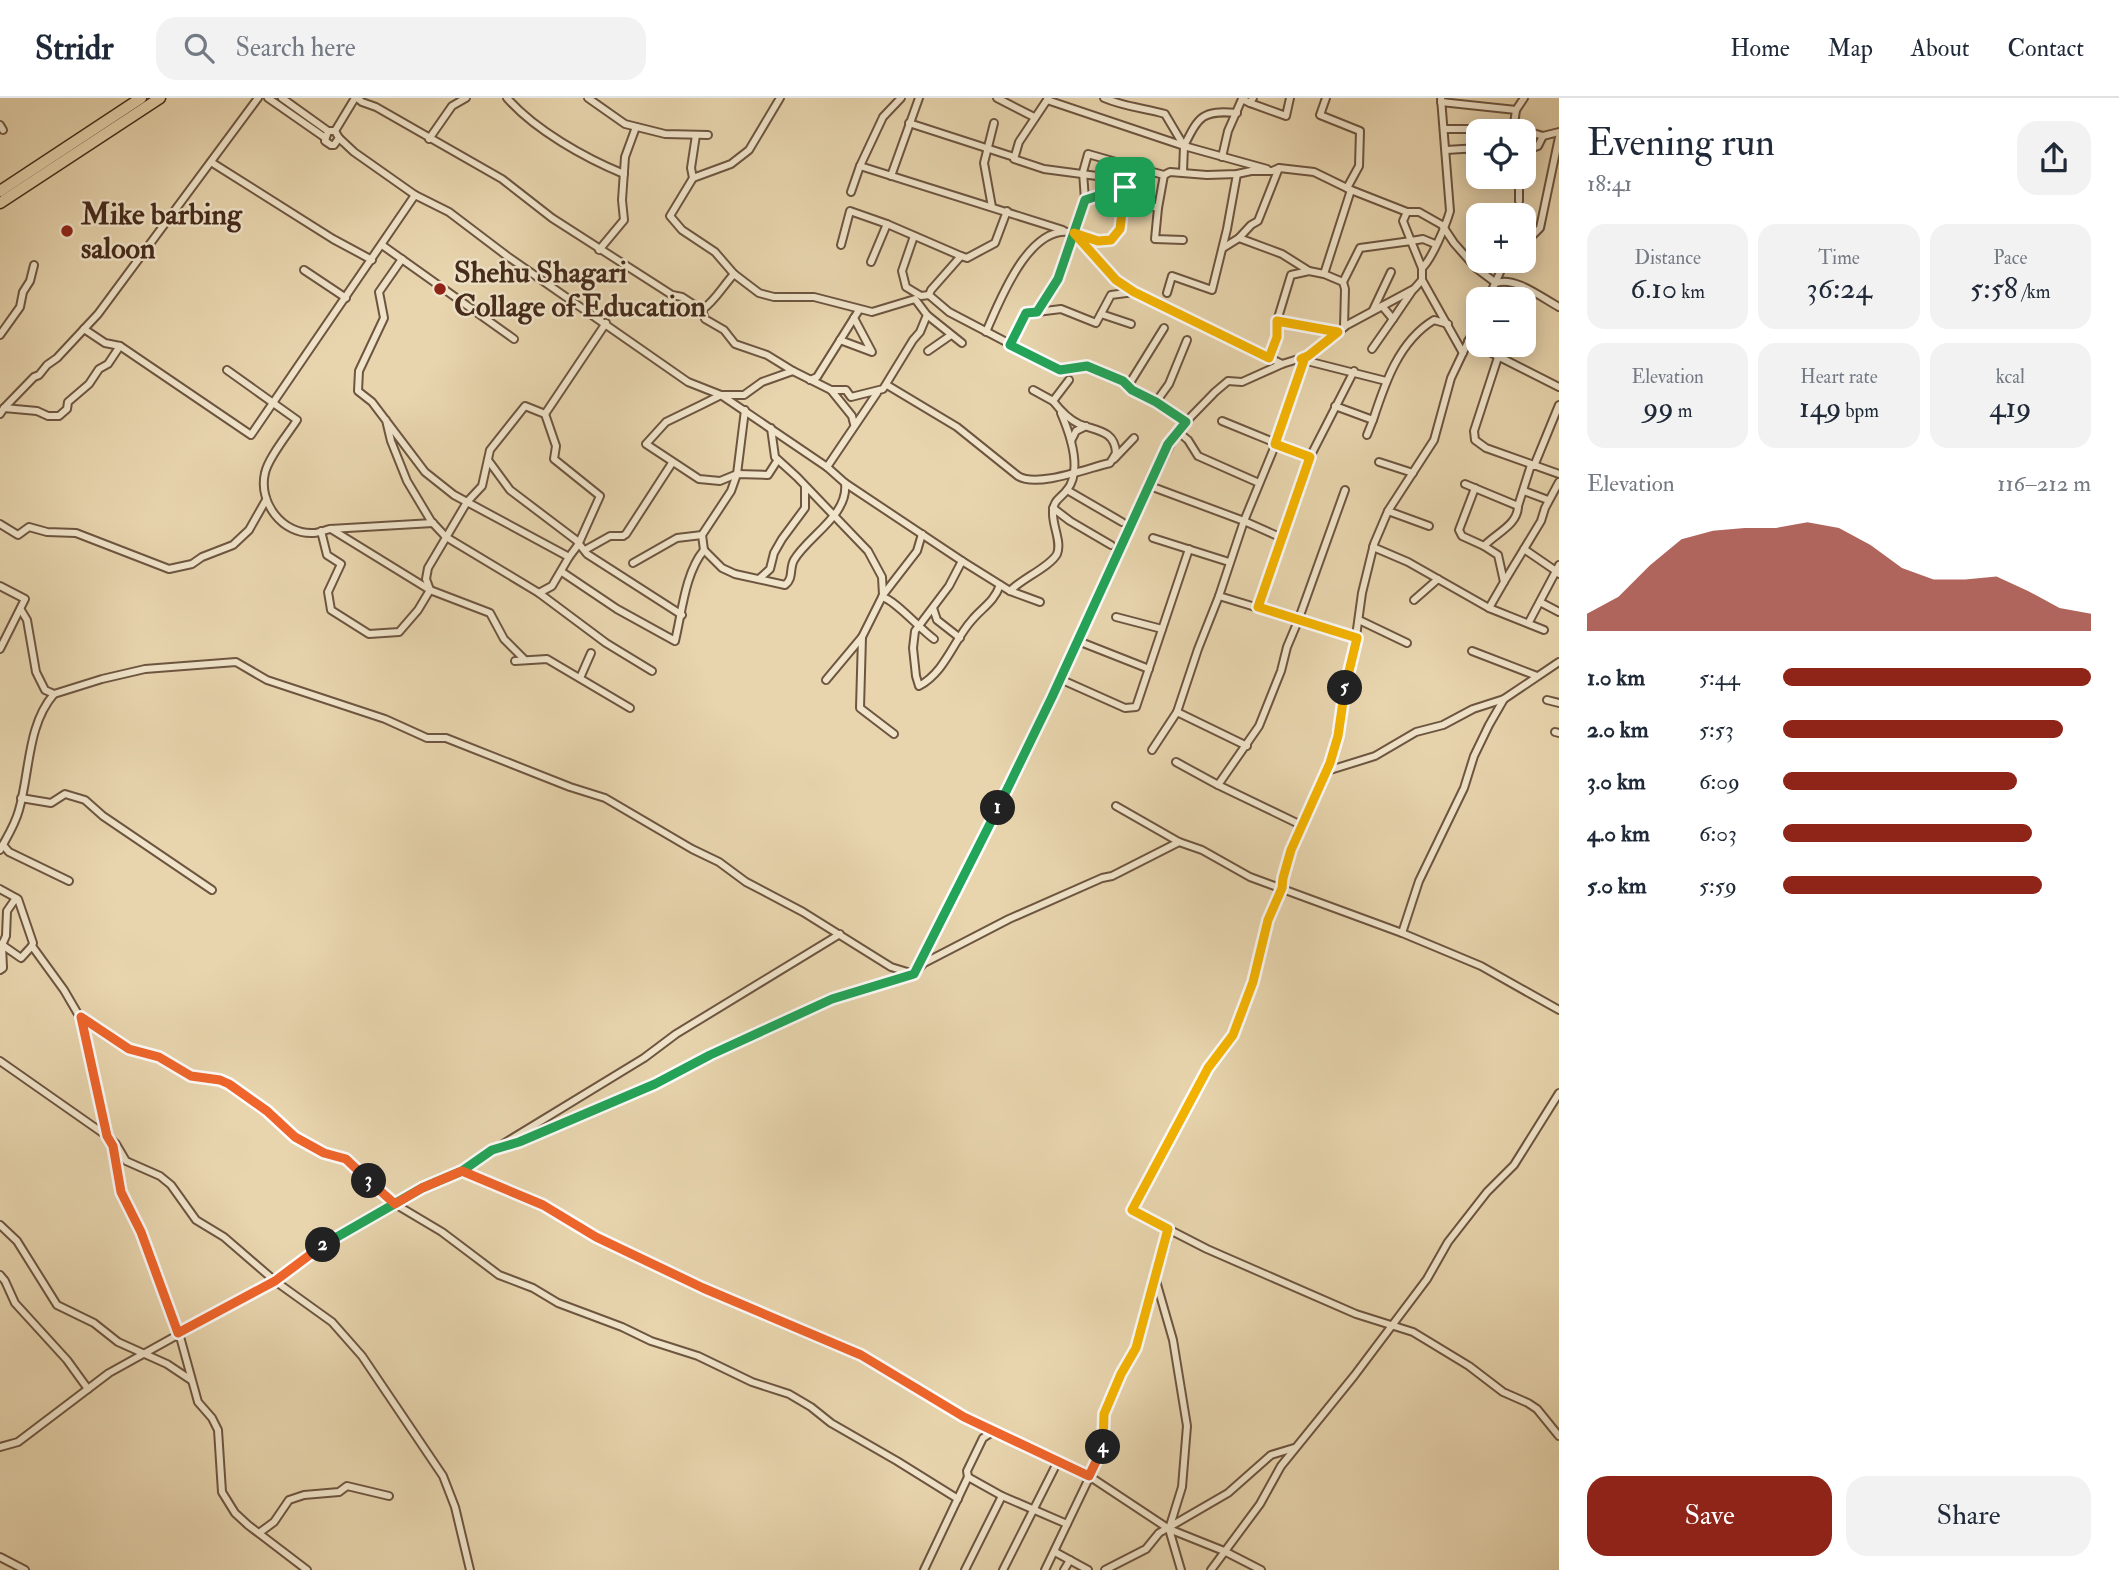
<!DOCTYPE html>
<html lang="en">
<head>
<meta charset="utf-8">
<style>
	:root { --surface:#fff; --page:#f2f2f3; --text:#1f2937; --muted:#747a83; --line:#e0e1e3; --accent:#8f2418 }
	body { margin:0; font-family:"IM FELL Double Pica",serif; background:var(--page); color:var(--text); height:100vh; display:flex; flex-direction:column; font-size:26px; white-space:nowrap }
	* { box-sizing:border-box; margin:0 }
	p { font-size:23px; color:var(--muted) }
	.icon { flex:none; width:38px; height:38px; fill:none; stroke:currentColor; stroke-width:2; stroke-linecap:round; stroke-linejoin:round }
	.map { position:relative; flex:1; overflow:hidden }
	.side { display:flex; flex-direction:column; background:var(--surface); width:560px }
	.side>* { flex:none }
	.buttons { position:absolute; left:1466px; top:21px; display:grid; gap:14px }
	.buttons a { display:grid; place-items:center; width:70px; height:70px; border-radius:14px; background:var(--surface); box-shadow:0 4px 18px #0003; font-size:35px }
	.pin { position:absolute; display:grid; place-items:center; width:60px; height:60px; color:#fff; margin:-30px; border-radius:14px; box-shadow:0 4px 10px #0006 }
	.km { position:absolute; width:35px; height:35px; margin:-18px; border-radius:50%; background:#222; color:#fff; font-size:19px; line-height:35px; text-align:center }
	.round { display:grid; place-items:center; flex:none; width:74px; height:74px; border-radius:21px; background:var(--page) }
	.headline { display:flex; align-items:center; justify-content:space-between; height:119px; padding:0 28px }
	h1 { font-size:38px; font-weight:600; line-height:52px }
	.stats { display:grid; grid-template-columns:repeat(3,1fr); gap:10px; height:119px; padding:7px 28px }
	.stats div { display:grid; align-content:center; border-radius:18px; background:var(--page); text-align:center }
	.stats b { font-size:30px; font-weight:600 }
	.stats small { font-size:19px; font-weight:400 }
	.stats p { font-size:19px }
	.chart { height:196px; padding:14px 28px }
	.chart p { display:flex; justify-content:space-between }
	.chart svg { width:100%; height:126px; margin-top:7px; fill:var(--accent); opacity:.7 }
	.button { display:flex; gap:14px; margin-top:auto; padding:14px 28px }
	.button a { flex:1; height:80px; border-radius:21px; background:var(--accent); color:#fff; font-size:28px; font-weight:600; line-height:80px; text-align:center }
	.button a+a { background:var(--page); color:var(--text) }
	ul { padding:0 28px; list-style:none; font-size:23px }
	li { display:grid; grid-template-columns:112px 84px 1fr; align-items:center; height:52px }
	li i { height:18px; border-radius:9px; background:var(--accent) }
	header { display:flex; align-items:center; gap:42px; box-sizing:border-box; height:98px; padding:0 35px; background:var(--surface); border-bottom:2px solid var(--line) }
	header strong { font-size:33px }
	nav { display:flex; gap:38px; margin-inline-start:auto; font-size:24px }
	.search { width:490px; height:63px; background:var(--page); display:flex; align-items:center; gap:18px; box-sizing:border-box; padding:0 24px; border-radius:21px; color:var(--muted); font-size:26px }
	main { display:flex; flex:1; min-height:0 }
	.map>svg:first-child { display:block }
</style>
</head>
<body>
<header>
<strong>Stridr</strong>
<div class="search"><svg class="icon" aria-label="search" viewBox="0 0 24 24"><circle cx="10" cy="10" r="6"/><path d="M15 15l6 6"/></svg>Search here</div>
<nav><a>Home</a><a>Map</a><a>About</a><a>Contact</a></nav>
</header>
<main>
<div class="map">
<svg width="1559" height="1472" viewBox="0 0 1559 1472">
	<rect width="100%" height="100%" fill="#e8d5ae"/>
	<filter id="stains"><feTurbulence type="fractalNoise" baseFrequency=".00286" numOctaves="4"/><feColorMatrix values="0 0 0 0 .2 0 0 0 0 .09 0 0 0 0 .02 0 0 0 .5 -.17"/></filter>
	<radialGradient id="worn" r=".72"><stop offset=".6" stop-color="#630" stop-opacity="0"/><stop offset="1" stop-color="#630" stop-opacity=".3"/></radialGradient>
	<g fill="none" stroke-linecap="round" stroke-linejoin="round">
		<defs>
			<g id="minor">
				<polyline points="268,0 324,39"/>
				<polyline points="282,0 328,33 335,33 339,40 334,47 331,47 325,43 328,33"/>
				<polyline points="357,0 362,4 376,9 502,81 552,120 672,197 682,199 702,212 705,221 724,232 735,246 767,257 793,273 831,292 852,318 854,326"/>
				<path d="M507 0C535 32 585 60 624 76"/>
				<polyline points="588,0 625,26 665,36 708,37"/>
				<polyline points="997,0 1034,19"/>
				<polyline points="1048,0 1047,2 1184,48 1267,71"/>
				<path d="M1104 0C1125 9 1144 10 1165 16L1184 48 1183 74"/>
				<polyline points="1326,0 1320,17 1360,33 1359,68 1347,90"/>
				<polyline points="1047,2 1019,44 1014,61 1044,71 1127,82"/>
				<polyline points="1441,4 1516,12 1513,33"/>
				<polyline points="1250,5 1286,18 1290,0"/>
				<polyline points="1516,12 1524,0"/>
				<polyline points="909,25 1014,59"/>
				<polyline points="0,27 3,32"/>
				<polyline points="1444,31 1474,31"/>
				<polyline points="1523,32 1543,38"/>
				<polyline points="335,33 355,0"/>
				<polyline points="696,37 691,70 693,80 670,118 682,132 715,154 734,176 759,195 774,199 814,199 872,214 915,201 927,217 920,234 913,242 883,291 851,299 846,292 831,292"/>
				<polyline points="339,40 354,54 415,97 449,114 507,158 688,284 721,297 827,369 845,385 962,463 1010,493 1040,504"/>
				<polyline points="429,41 452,8 466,0"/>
				<path d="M1184 48C1199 18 1202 12 1237 15"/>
				<polyline points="1446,52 1479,50"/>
				<polyline points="1222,59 1228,33 1242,1 1250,5 1253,0"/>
				<polyline points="1524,59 1527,52 1538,48 1543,38 1559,34"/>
				<polyline points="211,64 333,141 372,162"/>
				<polyline points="860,68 883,19 901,0"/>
				<polyline points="891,78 919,0"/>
				<polyline points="1519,79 1519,103"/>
				<polyline points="693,80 731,66 749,52 780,0"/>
				<polyline points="1351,92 1324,176 1343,184 1360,150 1411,143 1422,170 1422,182 1463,255"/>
				<polyline points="851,94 860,68 1063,132"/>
				<polyline points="1123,100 1158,110 1164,77"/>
				<polyline points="1085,102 1083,74 1088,56 1130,68"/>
				<polyline points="992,109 984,65 994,25"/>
				<polyline points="1158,110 1155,141 1183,142"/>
				<polyline points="1007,113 995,145 967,160 961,158 931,192 929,197 949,214 1060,272 1087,268 1123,283 1132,292 1156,304 1186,324"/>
				<polyline points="1407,114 1403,123 1411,143 1423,141 1435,146"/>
				<polyline points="1073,135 1098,143 1111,142 1120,131 1125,89"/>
				<polyline points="1076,137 1116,182 1134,194"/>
				<polyline points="914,138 902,173 906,189 921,198 929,197"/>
				<polyline points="1239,140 1282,156 1309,173"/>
				<polyline points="1524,146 1540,130 1559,39"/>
				<polyline points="382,147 514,241"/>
				<polyline points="841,147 850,113 887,126 961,158"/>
				<polyline points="1223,150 1239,140 1251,127 1258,123 1279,70"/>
				<polyline points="599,152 624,122 622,102 625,59 636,29"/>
				<polyline points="871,164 887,126"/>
				<path d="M1422 170C1432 161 1446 127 1450 113L1441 0"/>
				<polyline points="304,172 346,200"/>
				<polyline points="1343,184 1345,191 1344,229"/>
				<polyline points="1167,195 1172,178 1212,192 1227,131 1237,76"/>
				<polyline points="1488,201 1505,163"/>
				<polyline points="1515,201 1519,188"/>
				<polyline points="1382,208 1393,221 1412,193"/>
				<path d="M702 212C715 203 723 188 734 176"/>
				<polyline points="1373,212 1391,174"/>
				<polyline points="1037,214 1061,211 1096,225 1111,197 1134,194 1282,266"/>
				<polyline points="1101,216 1131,226"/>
				<polyline points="927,217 962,245"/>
				<polyline points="1277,223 1338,234"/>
				<polyline points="84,231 105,245 120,248 251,337 415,97"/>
				<path d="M986 234C1000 202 1030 123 1074 135L1085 102 1125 89 1130 68 1164 77 1170 74 1207 77 1237 76 1251 73H1272L1279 70 1314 74 1351 92 1407 114H1419L1442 127 1454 145 1476 170 1496 185C1515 178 1542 200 1559 209"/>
				<polyline points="0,237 20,209 23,194 30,183 34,167"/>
				<polyline points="840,242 872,254 854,220"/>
				<polyline points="1468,243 1559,289"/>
				<polyline points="1010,246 1026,215 1037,214 1058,181 1074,135"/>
				<polyline points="1502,247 1474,333 1475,342 1486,350 1559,376"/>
				<polyline points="1372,251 1393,221"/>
				<polyline points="928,253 951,237"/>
				<polyline points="1269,260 1277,239 1277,223 1291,177 1309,173 1324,176"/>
				<polyline points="1303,262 1386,283"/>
				<path d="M227 272 297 322C288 336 268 360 265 375 258 404 282 437 314 435 319 435 325 432 330 431L433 425"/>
				<polyline points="810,282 817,279 859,212"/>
				<path d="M887 287 957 329 1018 378C1037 390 1088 370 1110 365L1116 355C1115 332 1096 333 1079 326 1068 321 1060 312 1053 303L1069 282"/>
				<polyline points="1128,288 1164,230"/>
				<polyline points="1033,292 1053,303"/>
				<polyline points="1156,304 1169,286 1187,242"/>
				<path d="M1335 308 1373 322C1385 285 1399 243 1434 222L1448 226"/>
				<polyline points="4,310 34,279 39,277 47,267 57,260 98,216 258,0"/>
				<polyline points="0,316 4,310 37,313 48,318 59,318 67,311 68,304 89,286 99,271 108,266 120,248"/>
				<polyline points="545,316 606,225"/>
				<polyline points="386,322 391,343 407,383 431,423 446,439 539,495 552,488 569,459 454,397 425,374 372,304 358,293 359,273 384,220 379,194 402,161"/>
				<polyline points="1222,323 1310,359 1354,273"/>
				<polyline points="771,330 775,359 797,379 868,453 882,479 883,497"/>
				<polyline points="1177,333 1188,342 1198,358 1259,385"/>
				<polyline points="1367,337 1373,322"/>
				<polyline points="1071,343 1076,333 1086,328"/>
				<polyline points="1114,361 1134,340"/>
				<polyline points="488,362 510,392 576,442 587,456 682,517"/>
				<polyline points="777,363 768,377 737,376 720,383 699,381 646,346 666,324 701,307 721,297 744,297 762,284 793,273"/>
				<polyline points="1379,364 1413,375"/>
				<polyline points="1534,368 1559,307"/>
				<polyline points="827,369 877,295"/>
				<polyline points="1465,386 1518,408 1531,367"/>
				<path d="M1475 390 1459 432 1462 438 1484 448C1496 435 1518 427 1518 408"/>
				<polyline points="1067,392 1122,424"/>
				<polyline points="1524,393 1548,402"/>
				<polyline points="1053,410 1070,423 1111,447"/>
				<polyline points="1388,413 1429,428"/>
				<polyline points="0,426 18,437 29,429 47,434 76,435 169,471 192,466 202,459 233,447 249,432 266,402"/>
				<polyline points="331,431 430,492 490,515 504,541 525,562"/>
				<polyline points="321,433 327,457 341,466 328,494 331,512 369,536 399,534 418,512 430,492 426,481 428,470 467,404 482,388 490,352 525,308 545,316 556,348 554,361 600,398 578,447 569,459"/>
				<polyline points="1153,440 1229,464"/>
				<polyline points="1282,440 1244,423 1281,333 1304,262"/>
				<polyline points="1484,448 1498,457 1504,484 1489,510"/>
				<polyline points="1373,449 1408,464 1489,510 1544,532"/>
				<polyline points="1524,451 1556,473 1559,467"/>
				<polyline points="585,452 610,438 623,438 626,436 672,365"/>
				<path d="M704 452 722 470 735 476 785 487C794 480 789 471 794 462 808 438 849 417 845 385"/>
				<path d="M962 463 949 488 915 533 913 550 916 578 919 588C946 573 953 543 972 522 983 509 994 504 1000 487"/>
				<polyline points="633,465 677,440 702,437"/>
				<path d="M562 474 617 511 675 543C682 514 685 475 704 452L702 437 731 393 737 376 745 312"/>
				<polyline points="759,481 770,471 774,455 782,441 805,410 805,389"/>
				<polyline points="1504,484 1541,423 1545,410 1559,384"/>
				<polyline points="0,488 25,501 0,551"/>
				<path d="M1010 493C1021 481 1050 469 1057 456 1062 444 1052 427 1053 414 1053 402 1061 400 1067 392 1083 372 1070 336 1061 315"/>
				<polyline points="539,495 606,545 652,573"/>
				<path d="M882 499C894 501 921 532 934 541"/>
				<polyline points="1414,502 1438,481"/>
				<polyline points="1540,504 1559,514"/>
				<polyline points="1258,509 1310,359"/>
				<polyline points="933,510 937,522 960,540"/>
				<polyline points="1116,519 1162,531"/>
				<polyline points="1359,522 1407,545"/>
				<polyline points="1529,524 1556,473 1559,476"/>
				<polyline points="862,539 860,610 894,636"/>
				<polyline points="1357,540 1219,498 1244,423 1150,388 1177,333 1215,294 1228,283 1242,284 1282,266 1308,258 1347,227 1414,191 1422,182"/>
				<polyline points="1078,543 1149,571"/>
				<polyline points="1472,553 1537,578"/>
				<polyline points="515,563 547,561 630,610"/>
				<polyline points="580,580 591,555"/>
				<polyline points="1060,581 1125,610 1136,609 1189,451"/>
				<polyline points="826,582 862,539 883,497 917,453 922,436"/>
				<polyline points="54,596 102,581 145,571 236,564 267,582 385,621 427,640 446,640 570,689 605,700 692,751 719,764 746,784 803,814 891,869 914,876 1052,599 1150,388"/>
				<polyline points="1547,602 1559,605"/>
				<polyline points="1177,614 1247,648"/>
				<polyline points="1555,634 1559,635"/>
				<polyline points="1152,652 1177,614 1198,551 1219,498"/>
				<polyline points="1176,664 1218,687 1301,727"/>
				<polyline points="1327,673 1375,658 1416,634 1443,627 1473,611 1504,601 1559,564"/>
				<polyline points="1218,687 1259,628 1281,573 1287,549 1298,523 1345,392"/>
				<polyline points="21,700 51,705 65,696 85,702 103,718 212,792"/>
				<polyline points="1116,708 1179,744 1202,752 1250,779 1402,835 1481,868 1559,912"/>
				<polyline points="3,747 9,754 69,783"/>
				<path d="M0 752C7 739 15 727 19 712 30 674 27 627 54 596L45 592 36 574 27 522 21 512"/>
				<polyline points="0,791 18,801 33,845 32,848 64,892 78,916 129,951 159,959 191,978 220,982 229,986 267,1013 306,1047 350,1064 395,1106 442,1134 499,1177 533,1190 558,1205 622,1229 651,1243 698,1258 752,1284 789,1296 811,1309 831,1325 897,1363 958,1401"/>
				<polyline points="1402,835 1419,783 1464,690 1474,658 1489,627 1504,601"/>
				<polyline points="1,846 21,860 32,848"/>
				<polyline points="920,869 924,865 1009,821 1102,780 1112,778 1179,744"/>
				<polyline points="0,872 3,870 2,847 6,838 7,813 16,800"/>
				<polyline points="81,919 107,1038 113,1048 121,1094 141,1134 166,1198 179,1235 198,1304 212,1320 218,1332 222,1394 235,1415 248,1427 307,1472"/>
				<polyline points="0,963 107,1038 116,1046 126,1063 160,1078 171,1087 196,1122 224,1139 275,1183 332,1224 362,1258 443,1378 455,1409 470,1472"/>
				<polyline points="503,1046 644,960 676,936 840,836"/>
				<polyline points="462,1073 543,1107 596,1139 703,1190 861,1257 964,1319 1089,1378 1169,1431 1224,1453 1261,1472"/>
				<polyline points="0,1127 17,1143 57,1207 94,1225 118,1244 167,1266 191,1282"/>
				<polyline points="1168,1131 1207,1151 1356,1216 1413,1234 1469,1268 1503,1294 1528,1305 1537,1311 1559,1338"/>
				<polyline points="0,1177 5,1183 15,1205 67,1262 88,1291"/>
				<polyline points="1156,1183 1173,1242 1187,1328 1182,1389 1169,1431 1181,1472"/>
				<polyline points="0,1349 18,1344 109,1275 275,1183 330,1141 422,1090 462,1073 492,1052 519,1044 655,986 710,957 832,901 913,876"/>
				<polyline points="968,1379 967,1373 983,1340 994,1333"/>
				<polyline points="259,1435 274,1424 289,1402 304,1397 339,1394 347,1388 389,1398"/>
				<polyline points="1055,1454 1088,1472"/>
				<polyline points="0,1459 25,1472"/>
				<polyline points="924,1472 968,1379 1002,1398"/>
				<polyline points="965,1472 1002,1398 1067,1426"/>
				<polyline points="1003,1472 1058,1363"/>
				<polyline points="1045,1472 1104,1349 1104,1316 1121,1276 1136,1250 1167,1142 1168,1131 1132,1112 1208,970 1233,937 1244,912 1253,884 1268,822 1282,790 1283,780 1291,752 1330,665 1353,560 1362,495 1374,446 1388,413 1434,342 1451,280 1479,221"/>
				<polyline points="1064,1472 1070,1462"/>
				<polyline points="1105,1472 1146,1451 1159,1435 1228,1395 1271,1357 1294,1350"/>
				<polyline points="1211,1472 1260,1406 1281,1368 1354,1278 1427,1181 1448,1144 1487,1094 1514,1067 1559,995"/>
			</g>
			<g id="trunk">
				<polyline points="0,93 141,0"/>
				<polyline points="0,105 160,0"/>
			</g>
		</defs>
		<use href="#minor" stroke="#6d5540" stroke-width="10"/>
		<use href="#trunk" stroke="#442a1b" stroke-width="13"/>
		<use href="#minor" stroke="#f0e4ca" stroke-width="6"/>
		<use href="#trunk" stroke="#e8d5ae" stroke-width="10"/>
	</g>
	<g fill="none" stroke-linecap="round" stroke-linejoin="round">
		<defs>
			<polyline id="split-1" points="998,710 1052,599 1168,346 1186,324 1156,304 1132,292 1123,283 1087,268 1060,272 1010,247 1026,215 1037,214 1058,181 1085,102 1125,89"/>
			<polyline id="split-2" points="323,1147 422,1090 462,1073 492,1052 519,1044 655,986 710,957 832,901 914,876 998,710"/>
			<polyline id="split-3" points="323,1147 275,1183 178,1235 141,1134 121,1094 113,1048 107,1038 81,919 129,951 159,959 191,978 220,982 229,986 267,1013 295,1039 324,1055 346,1061 369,1083"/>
			<polyline id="split-4" points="369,1083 395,1106 422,1090 462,1073 543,1107 596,1139 703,1190 861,1257 964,1319 1089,1378 1103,1349"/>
			<polyline id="split-5" points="1103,1349 1104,1316 1121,1276 1136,1250 1168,1131 1132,1112 1208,970 1233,937 1253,884 1268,822 1282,790 1283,780 1291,752 1330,665 1338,638 1345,590"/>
			<polyline id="split-6" points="1125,89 1120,131 1111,142 1098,143 1074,135 1116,182 1134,194 1269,260 1277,239 1277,223 1338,234 1308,258 1301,261 1304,262 1275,346 1310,359 1258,509 1357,540 1345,590"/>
		</defs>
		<use href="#split-1" stroke="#fff" stroke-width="14"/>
		<use href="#split-2" stroke="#fff" stroke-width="14"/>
		<use href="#split-3" stroke="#fff" stroke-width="14"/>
		<use href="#split-4" stroke="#fff" stroke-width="14"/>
		<use href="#split-5" stroke="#fff" stroke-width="14"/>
		<use href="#split-6" stroke="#fff" stroke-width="14"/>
		<use href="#split-1" stroke="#22a559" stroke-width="9"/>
		<use href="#split-2" stroke="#22a559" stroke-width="9"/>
		<use href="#split-3" stroke="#f0652b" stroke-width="9"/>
		<use href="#split-4" stroke="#f0652b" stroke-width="9"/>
		<use href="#split-5" stroke="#f5b400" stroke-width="9"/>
		<use href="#split-6" stroke="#f5b400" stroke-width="9"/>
	</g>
	<g fill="#8f2418" stroke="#f0e4ca" stroke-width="2.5">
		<circle cx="67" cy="133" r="7"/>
		<circle cx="440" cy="191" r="7"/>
	</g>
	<g text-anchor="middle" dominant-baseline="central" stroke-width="5" stroke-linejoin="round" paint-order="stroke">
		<g font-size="30" font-weight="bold" fill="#442a1b" stroke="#f0e4ca" text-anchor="start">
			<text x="81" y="116">Mike barbing<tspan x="81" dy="34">saloon</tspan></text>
			<text x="454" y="174">Shehu Shagari<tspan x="454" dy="34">Collage of Education</tspan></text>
		</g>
	</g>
	<rect width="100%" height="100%" filter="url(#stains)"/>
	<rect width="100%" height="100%" fill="url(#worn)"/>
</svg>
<div class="buttons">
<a><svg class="icon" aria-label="locate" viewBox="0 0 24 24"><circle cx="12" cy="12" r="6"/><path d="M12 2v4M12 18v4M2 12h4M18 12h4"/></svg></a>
<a>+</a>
<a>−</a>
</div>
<div class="pin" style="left:1125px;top:89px;background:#1e9e55"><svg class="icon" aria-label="arrive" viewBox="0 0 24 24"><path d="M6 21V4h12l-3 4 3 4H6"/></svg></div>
<b class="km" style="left:998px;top:710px">1</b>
<b class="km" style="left:323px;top:1147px">2</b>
<b class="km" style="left:369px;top:1083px">3</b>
<b class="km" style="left:1103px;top:1349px">4</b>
<b class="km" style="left:1345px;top:590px">5</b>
</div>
<section class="side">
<div class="headline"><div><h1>Evening run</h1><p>18:41</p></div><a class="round"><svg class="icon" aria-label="share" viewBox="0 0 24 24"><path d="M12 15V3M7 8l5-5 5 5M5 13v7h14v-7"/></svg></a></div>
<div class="stats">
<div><p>Distance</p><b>6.10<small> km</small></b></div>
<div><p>Time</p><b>36:24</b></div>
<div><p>Pace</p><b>5:58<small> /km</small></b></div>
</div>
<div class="stats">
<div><p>Elevation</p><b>99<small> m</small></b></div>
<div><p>Heart rate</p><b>149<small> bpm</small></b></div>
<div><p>kcal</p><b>419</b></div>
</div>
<div class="chart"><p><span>Elevation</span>116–212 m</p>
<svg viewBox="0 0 160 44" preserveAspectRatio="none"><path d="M0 44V38L10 32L20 21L30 12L40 9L50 8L60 8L70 6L80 8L90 14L100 22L110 26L120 26L130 25L140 30L150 36L160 38V44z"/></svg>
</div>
<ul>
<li><b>1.0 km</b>5:44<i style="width:100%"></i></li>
<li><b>2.0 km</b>5:53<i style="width:91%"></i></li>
<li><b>3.0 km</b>6:09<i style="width:76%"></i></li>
<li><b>4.0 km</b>6:03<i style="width:81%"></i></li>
<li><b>5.0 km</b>5:59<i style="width:84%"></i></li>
</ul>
<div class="button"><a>Save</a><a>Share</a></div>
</section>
</main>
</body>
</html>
